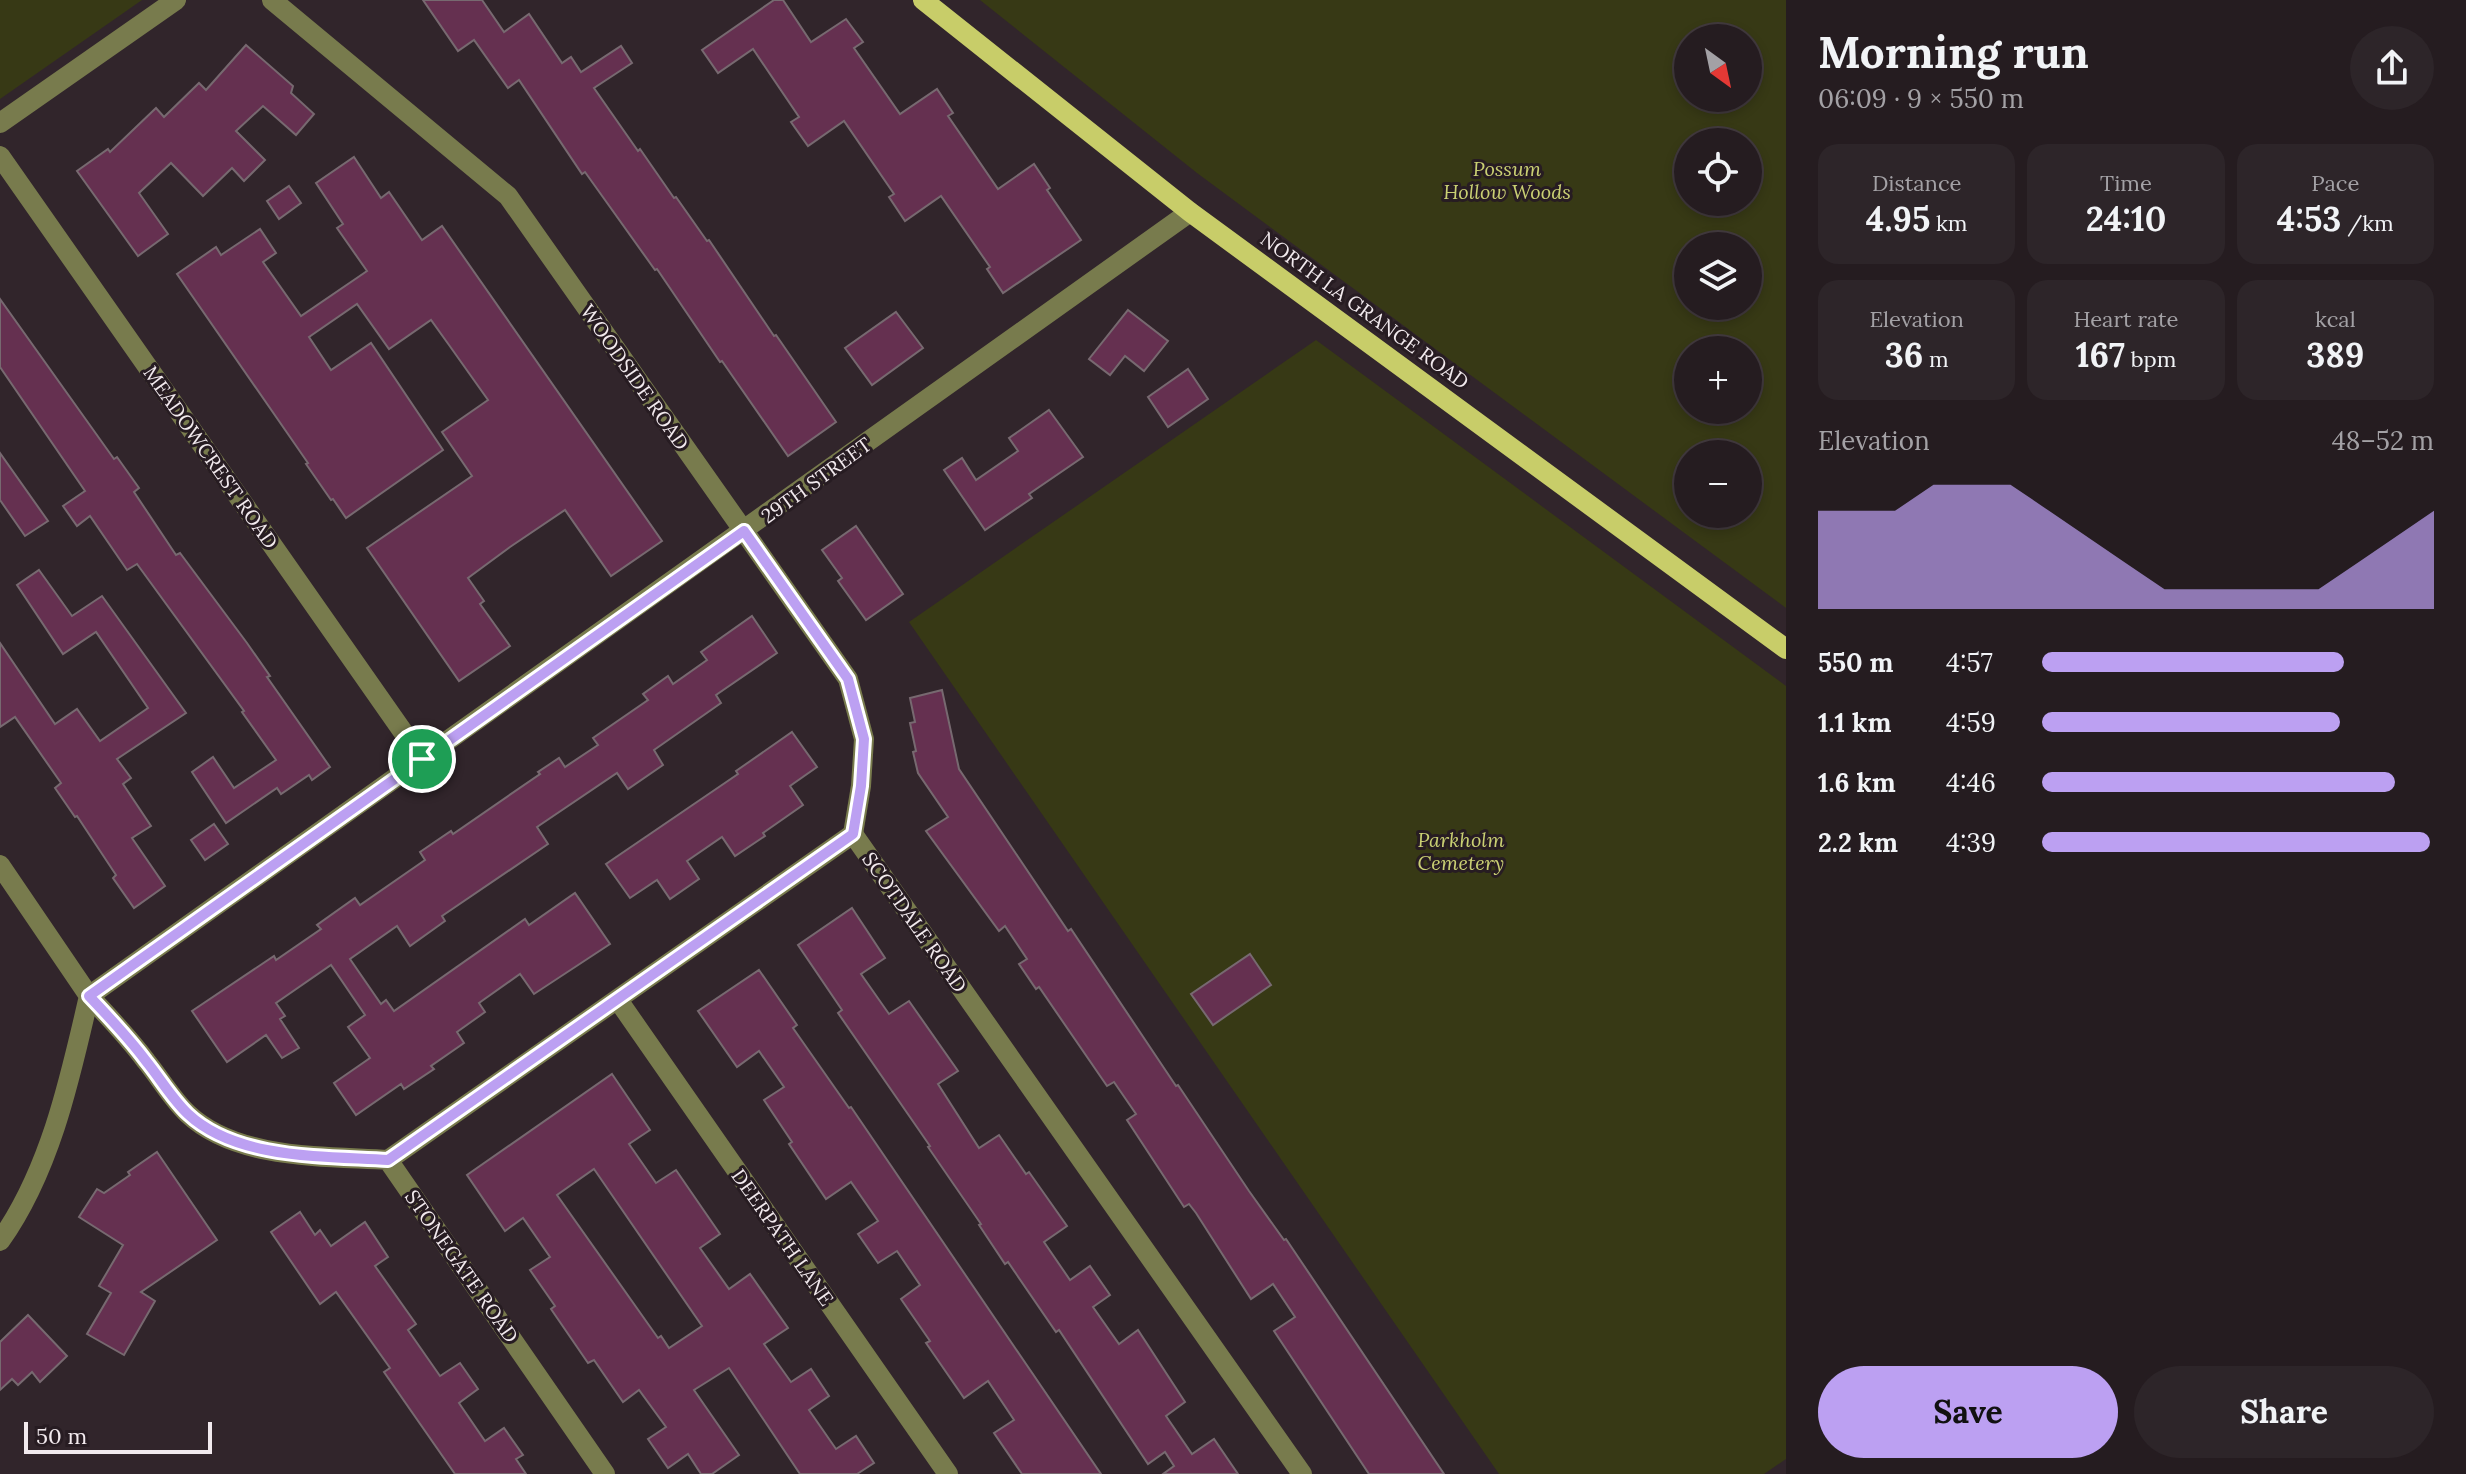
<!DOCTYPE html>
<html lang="en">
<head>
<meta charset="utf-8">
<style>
	:root { --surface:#251c20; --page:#2d2529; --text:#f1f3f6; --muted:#a3a1a5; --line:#423a3e; --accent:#bca0f2 }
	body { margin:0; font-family:Lora,serif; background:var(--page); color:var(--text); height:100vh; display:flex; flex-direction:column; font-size:30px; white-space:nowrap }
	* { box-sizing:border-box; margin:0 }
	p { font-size:26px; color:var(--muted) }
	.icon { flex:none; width:44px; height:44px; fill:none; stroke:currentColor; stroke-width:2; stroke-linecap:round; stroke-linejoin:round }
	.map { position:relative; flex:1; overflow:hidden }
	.details { display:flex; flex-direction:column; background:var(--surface); width:680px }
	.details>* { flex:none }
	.needle { width:52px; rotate:147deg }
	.fabs { position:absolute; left:1674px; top:24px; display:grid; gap:16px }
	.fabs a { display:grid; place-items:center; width:88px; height:88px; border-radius:50%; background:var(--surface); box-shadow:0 4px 12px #0003,0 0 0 2px var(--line); font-size:40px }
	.scale { position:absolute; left:24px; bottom:20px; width:188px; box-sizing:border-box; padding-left:8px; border:4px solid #f2eaee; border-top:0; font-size:22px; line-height:28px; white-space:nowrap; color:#f2eaee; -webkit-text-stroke:6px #271c22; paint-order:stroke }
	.pin { position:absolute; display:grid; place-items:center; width:68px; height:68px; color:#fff; margin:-34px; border:4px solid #fff; border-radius:50%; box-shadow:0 2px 8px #0007 }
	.round { display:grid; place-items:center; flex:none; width:84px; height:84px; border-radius:42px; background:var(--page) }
	.headline { display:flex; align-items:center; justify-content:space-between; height:136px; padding:0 32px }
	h1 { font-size:44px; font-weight:700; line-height:60px }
	.figures { display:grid; grid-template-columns:repeat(3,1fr); gap:12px; height:136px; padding:8px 32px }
	.figures div { display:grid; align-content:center; border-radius:20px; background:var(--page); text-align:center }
	.figures b { font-size:34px; font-weight:700 }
	.figures small { font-size:22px; font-weight:400 }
	.figures p { font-size:22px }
	.chart { height:224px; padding:16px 32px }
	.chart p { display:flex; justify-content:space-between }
	.chart svg { width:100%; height:144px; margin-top:8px; fill:var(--accent); opacity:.7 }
	.primary-button { display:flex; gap:16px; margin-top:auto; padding:16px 32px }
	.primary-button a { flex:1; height:92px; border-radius:48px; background:var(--accent); color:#111; font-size:32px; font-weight:700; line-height:92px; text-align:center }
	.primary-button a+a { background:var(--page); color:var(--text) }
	ul { padding:0 32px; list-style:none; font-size:26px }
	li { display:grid; grid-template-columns:128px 96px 1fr; align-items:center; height:60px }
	li i { height:20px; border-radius:10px; background:var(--accent) }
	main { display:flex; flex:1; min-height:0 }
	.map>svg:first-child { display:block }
</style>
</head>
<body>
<main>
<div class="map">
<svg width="1786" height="1474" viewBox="0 0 1786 1474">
	<rect width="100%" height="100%" fill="#31252b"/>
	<g fill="#373915" fill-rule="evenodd">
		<polygon points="0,0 142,0 0,99"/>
		<path d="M980 0H1786V608L1197 173ZM1688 38H1748V98H1688ZM1688 142H1748V202H1688ZM1748 246V306H1688V246ZM1688 350H1748V410H1688ZM1688 454H1748V514H1688Z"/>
		<polygon points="1316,340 1786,686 1786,1459 1764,1474 1499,1474 909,622"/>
	</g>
	<g fill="#653050" stroke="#776970" stroke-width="2" fill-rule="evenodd">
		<polygon points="423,0 482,0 504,32 529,14 562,63 571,57 581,72 621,46 632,63 594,88 638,151 640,149 674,198 676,197 707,241 709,240 774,336 776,335 836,422 788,456 722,361 720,362 657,269 655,270 585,172 582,174 519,80 508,88 474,40 458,51"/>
		<polygon points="774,0 783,0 811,42 846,19 863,42 854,48 900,114 937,89 953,113 948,116 998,189 1034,164 1050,188 1047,190 1081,240 1003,293 987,269 990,267 941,196 905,221 889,197 894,194 844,121 808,146 791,122 799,117 753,49 718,73 702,50"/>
		<polygon points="246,45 293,86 291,93 314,114 296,135 263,106 236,131 265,160 244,181 232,168 203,196 171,163 139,193 168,234 138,256 77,171 108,149 110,152 156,108 164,117 199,83 206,90"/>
		<polygon points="354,157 381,198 389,192 422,240 442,226 662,541 611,576 565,510 510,547 468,578 484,601 480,604 510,646 459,681 367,548 472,476 442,432 488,400 449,345 431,320 389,349 357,304 309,337 331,370 371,343 443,450 346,518 333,499 331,500 306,464 308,463 177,274 216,247 221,255 260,229 276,253 263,262 301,316 367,271 337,228 343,224 316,183"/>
		<polygon points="289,186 301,203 279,219 267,201"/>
		<polygon points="0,299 114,459 117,457 139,488 134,492 176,555 180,553 247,643 270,676 267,677 330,767 312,780 309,775 281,794 277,788 226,823 192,772 213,757 234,788 276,760 242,712 244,711 137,564 127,570 90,516 77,526 63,506 85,491 0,367"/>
		<polygon points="1128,310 1168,341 1144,371 1125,356 1110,375 1089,359"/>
		<polygon points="896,312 923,348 872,385 845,348"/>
		<polygon points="1188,369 1208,399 1168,427 1148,397"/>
		<polygon points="1049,410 1083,457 1029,494 1032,498 985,530 944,470 962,458 976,480 1018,451 1009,438"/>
		<polygon points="0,453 48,521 25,536 0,500"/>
		<polygon points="856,526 903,594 866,620 838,581 842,578 822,550"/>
		<polygon points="39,570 72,616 102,596 186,713 117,759 131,778 123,784 151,826 132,838 165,886 134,908 113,878 116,875 77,816 75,817 55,788 61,783 15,717 0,727 0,643 55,724 77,709 100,741 148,708 96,632 63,654 17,585"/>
		<polygon points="752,616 777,653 716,695 721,703 654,750 663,765 628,789 617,773 537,827 548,844 442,916 445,921 410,946 397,926 350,959 381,1004 386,1000 394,1011 525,919 529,925 575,893 610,944 534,994 520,974 479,1003 485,1012 457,1032 464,1043 431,1066 434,1069 404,1089 401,1084 356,1115 334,1083 370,1058 348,1027 365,1015 331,965 276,1003 285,1016 280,1019 299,1048 282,1058 266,1035 227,1062 192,1011 274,956 276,960 321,929 317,925 355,898 360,905 425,860 420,852 451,831 453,834 540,774 538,772 559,758 565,767 598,745 593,738 648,700 643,694 668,676 673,684 707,660 701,652"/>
		<polygon points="942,690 959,769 1068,931 1071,929 1176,1086 1178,1085 1249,1191 1284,1240 1286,1239 1444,1474 1369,1474 1274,1331 1295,1317 1273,1284 1251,1299 1196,1213 1189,1204 1184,1207 1127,1120 1136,1114 1114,1082 1107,1086 1039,987 1036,989 1019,964 1027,959 1005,926 999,931 926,831 948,817 918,773 913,752 916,751 910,723 915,722 910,698"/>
		<polygon points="792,732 817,767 790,786 803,805 763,833 765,836 735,856 722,837 687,861 699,879 670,899 657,880 630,898 606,864 738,774 736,771"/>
		<polygon points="214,824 228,844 205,860 191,840"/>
		<polygon points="852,908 885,958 861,974 889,1014 909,1001 958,1071 938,1084 979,1148 999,1135 1026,1174 1029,1172 1067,1226 1044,1242 1070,1280 1090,1266 1110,1295 1093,1307 1119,1344 1138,1330 1185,1402 1166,1416 1192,1454 1214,1439 1238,1474 1163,1474 1174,1466 1165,1452 1148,1464 1059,1330 1056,1332 1008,1262 1005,1264 979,1225 981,1224 928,1147 930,1146 838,1013 842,1010 798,945"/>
		<polygon points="1250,954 1271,985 1213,1025 1191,994"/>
		<polygon points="759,970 797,1025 793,1028 849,1108 851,1107 1101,1474 1022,1474 994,1433 1014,1420 988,1381 964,1398 926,1343 930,1341 901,1299 920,1285 897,1251 878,1263 858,1234 878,1221 851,1182 826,1199 789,1144 792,1142 764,1100 784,1087 759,1051 737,1067 698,1011"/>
		<path d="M612 1074 650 1130 629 1144 656 1183 676 1170 720 1234 700 1248 729 1289 750 1274 788 1328 764 1344 791 1382 811 1369 829 1396 809 1410 836 1449 856 1436 874 1463 857 1474H800L729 1368 694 1390 739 1455 712 1474H701L688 1454 668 1468 648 1439 666 1427 639 1390 623 1402 594 1360 588 1363 551 1309 555 1306 530 1270 550 1257 523 1218 505 1231 467 1175ZM594 1169 702 1326 669 1348 661 1336 658 1338 557 1195Z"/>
		<polygon points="157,1152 217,1240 141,1292 155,1301 124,1355 87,1334 111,1293 99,1286 123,1245 79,1217 97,1189 104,1193 130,1175 128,1172"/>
		<polygon points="300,1212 315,1235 320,1230 331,1246 365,1222 388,1257 375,1266 416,1324 408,1330 440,1376 460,1363 478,1389 459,1403 485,1441 504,1428 523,1455 516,1459 526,1474 455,1474 384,1372 390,1368 336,1292 320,1304 271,1232"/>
		<polygon points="28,1315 67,1356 40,1382 32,1372 18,1385 12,1379 0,1390 0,1342"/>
	</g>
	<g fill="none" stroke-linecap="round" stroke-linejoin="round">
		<g stroke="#787b4d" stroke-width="20">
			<polyline points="272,0 508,196 848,679 864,739 861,786 853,834"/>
			<polyline points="0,123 176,0"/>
			<polyline points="0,156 422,759"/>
			<path d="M0 865 89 996C70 1079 50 1171 0 1241"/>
			<polyline points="618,1000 948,1474"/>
			<polyline points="388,1160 853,834 1302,1474"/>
			<path d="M605 1474 388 1160C325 1156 237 1160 188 1114 172 1099 160 1078 146 1061 129 1038 109 1017 89 996L1190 212"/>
		</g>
		<polyline stroke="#c8cd69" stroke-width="20" points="923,0 1190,212 1786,649"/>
	</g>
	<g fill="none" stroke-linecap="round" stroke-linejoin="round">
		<defs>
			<path id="route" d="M744 531 848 679 864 739 861 786 853 834 388 1160C326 1156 237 1160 188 1114 172 1099 160 1078 146 1061 129 1038 109 1017 89 996Z"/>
		</defs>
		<use href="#route" stroke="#fff" stroke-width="16"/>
		<use href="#route" stroke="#bca0f2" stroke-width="10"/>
	</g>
	<g text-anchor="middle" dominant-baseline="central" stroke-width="6" stroke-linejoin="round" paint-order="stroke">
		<g font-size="20" font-style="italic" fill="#cad073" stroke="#271c22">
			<text x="1507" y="168">Possum<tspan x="1507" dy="23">Hollow Woods</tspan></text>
			<text x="1461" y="839">Parkholm<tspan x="1461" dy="23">Cemetery</tspan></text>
		</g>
		<g font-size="20" fill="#f2eaee" stroke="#271c22">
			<text transform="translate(1365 310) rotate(36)">NORTH LA GRANGE ROAD</text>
			<text transform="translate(635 377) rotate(55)">WOODSIDE ROAD</text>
			<text transform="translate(211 457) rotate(55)">MEADOWCREST ROAD</text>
			<text transform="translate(816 480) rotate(-36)">29TH STREET</text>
			<text transform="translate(915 922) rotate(55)">SCOTDALE ROAD</text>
			<text transform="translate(783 1237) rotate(55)">DEERPATH LANE</text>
			<text transform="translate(462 1266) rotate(55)">STONEGATE ROAD</text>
		</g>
	</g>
</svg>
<div class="fabs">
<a><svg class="needle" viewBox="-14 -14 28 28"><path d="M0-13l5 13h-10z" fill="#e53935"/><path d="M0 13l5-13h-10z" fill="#a3a1a5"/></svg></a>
<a><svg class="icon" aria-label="locate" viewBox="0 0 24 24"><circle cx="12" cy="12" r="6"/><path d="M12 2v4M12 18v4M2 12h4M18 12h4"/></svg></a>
<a><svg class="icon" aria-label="layers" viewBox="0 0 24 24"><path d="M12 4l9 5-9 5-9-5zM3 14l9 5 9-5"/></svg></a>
<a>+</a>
<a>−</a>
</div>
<div class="scale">50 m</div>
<div class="pin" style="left:422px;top:759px;background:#1e9e55"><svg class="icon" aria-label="arrive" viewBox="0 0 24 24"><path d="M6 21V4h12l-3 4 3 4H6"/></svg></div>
</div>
<section class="details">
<div class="headline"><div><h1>Morning run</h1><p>06:09 · 9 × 550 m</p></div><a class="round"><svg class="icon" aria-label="share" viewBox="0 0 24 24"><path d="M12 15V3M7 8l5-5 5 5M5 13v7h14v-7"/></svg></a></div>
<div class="figures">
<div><p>Distance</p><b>4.95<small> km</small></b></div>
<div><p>Time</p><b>24:10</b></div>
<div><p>Pace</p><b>4:53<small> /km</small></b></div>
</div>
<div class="figures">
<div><p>Elevation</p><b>36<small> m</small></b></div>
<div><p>Heart rate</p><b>167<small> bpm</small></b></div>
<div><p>kcal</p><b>389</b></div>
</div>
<div class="chart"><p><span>Elevation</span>48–52 m</p>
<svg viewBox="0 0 160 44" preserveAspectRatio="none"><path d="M0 44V14L10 14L20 14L30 6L40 6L50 6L60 14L70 22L80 30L90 38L100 38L110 38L120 38L130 38L140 30L150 22L160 14V44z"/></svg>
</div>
<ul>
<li><b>550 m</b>4:57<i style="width:77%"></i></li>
<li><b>1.1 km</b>4:59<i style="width:76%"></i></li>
<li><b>1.6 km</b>4:46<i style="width:90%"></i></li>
<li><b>2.2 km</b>4:39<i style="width:99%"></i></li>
</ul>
<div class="primary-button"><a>Save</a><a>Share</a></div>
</section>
</main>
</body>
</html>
